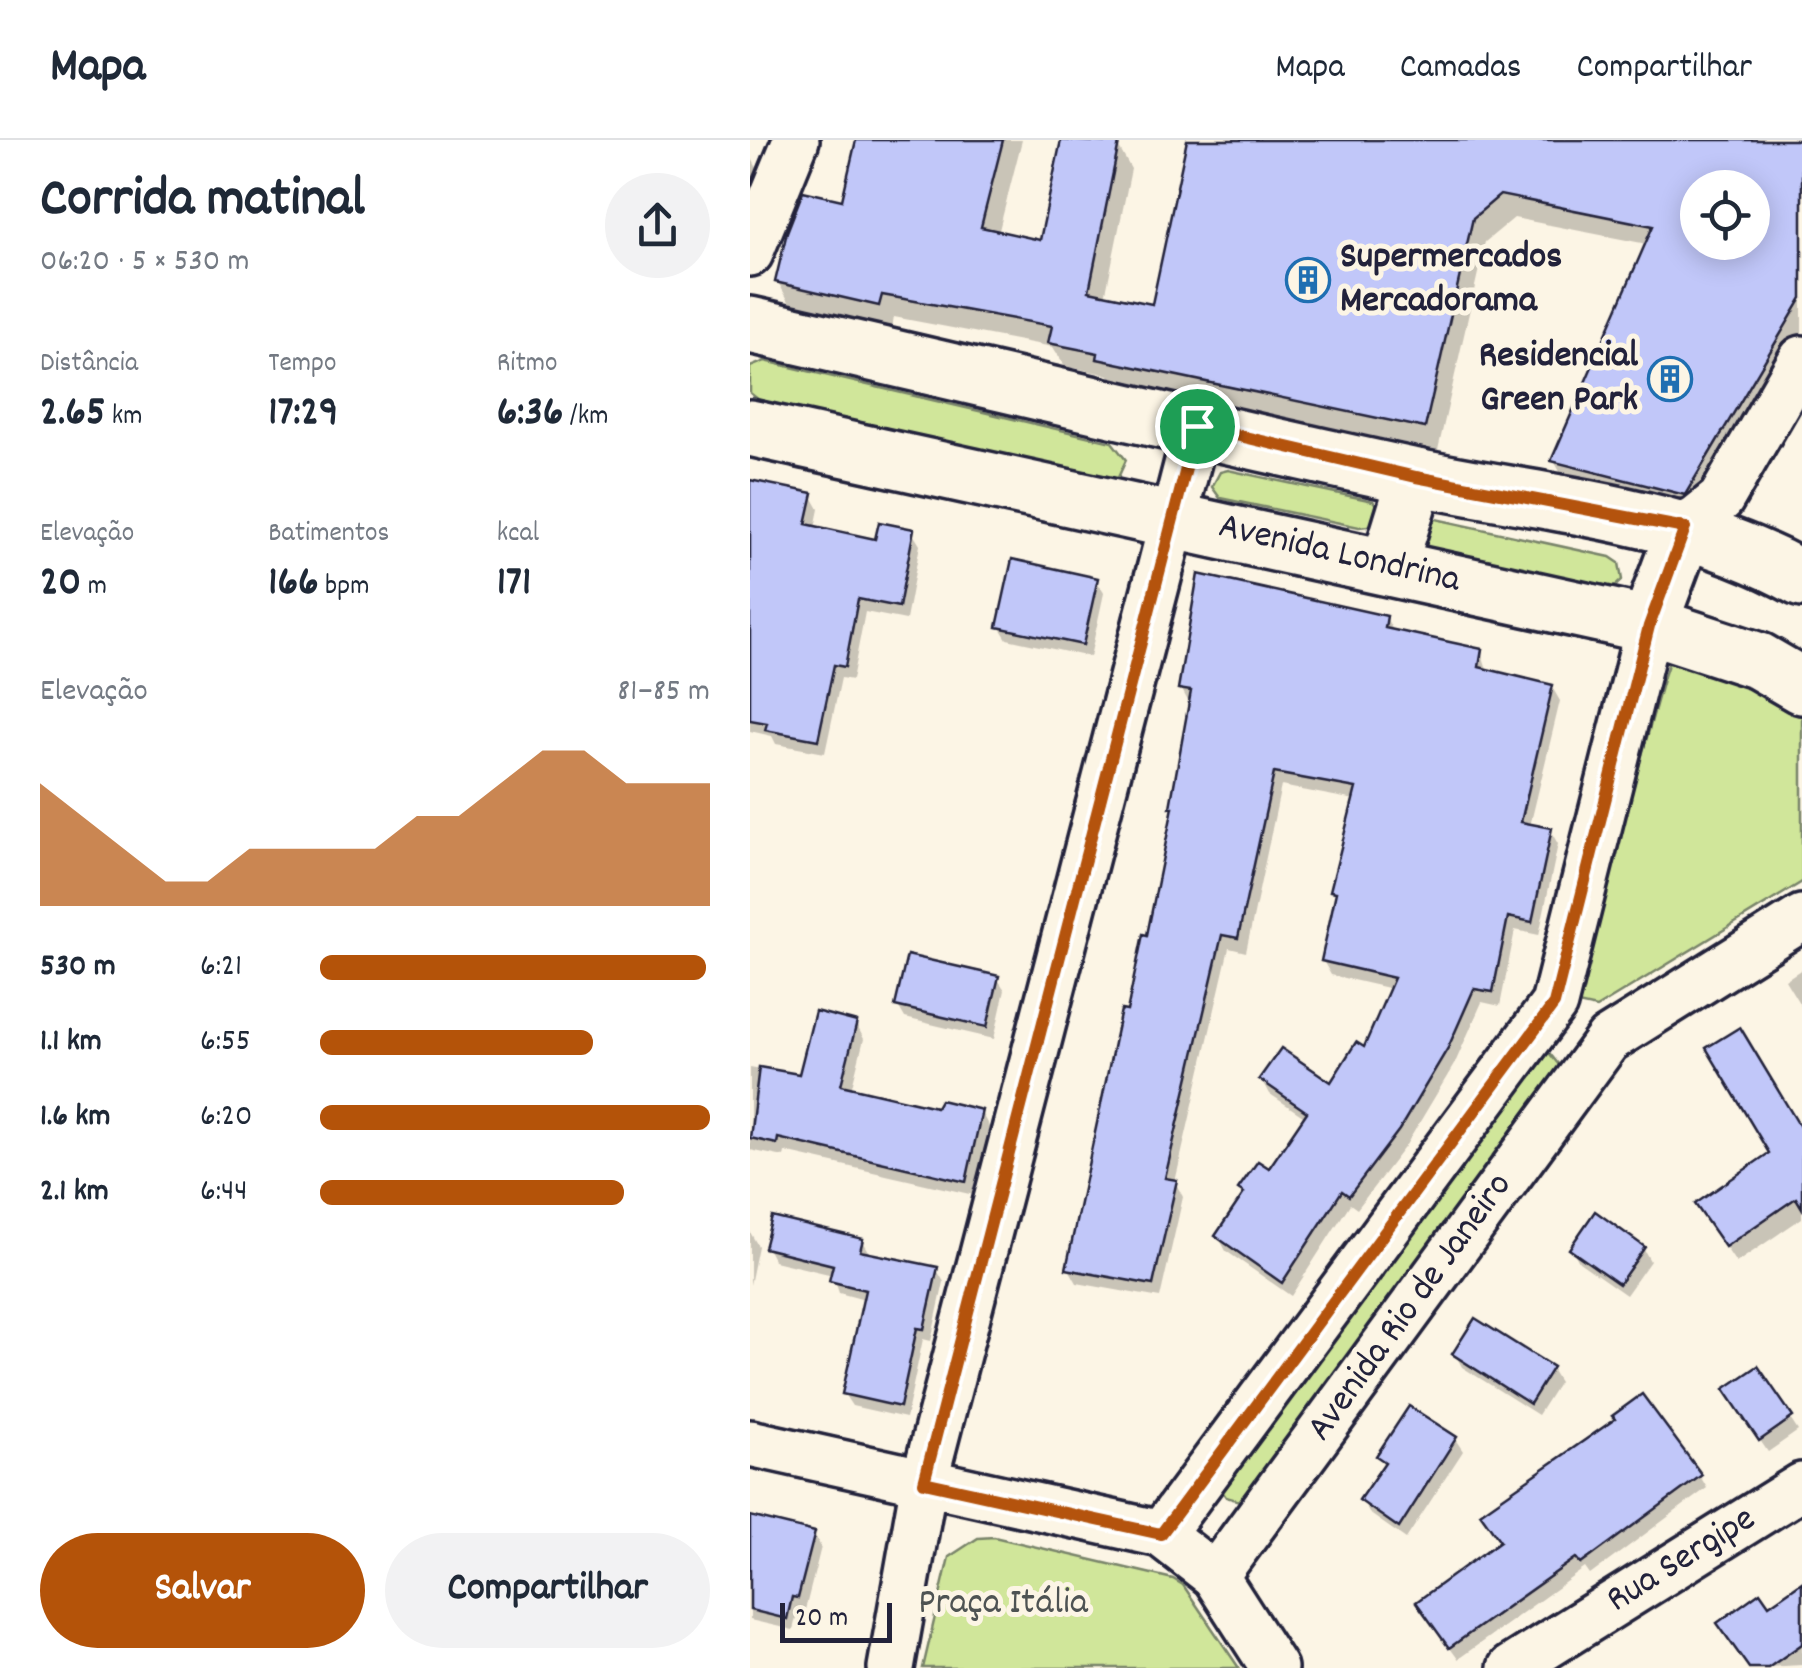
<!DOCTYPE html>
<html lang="pt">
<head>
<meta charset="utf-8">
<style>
	:root { --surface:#fff; --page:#f2f2f3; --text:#1f2937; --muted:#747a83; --line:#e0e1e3; --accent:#b45309 }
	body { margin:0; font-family:Dekko,sans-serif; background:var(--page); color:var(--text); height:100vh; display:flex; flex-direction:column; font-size:38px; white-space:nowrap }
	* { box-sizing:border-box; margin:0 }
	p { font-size:32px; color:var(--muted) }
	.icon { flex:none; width:55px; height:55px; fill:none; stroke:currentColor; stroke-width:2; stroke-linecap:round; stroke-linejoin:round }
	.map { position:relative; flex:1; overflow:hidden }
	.panel { display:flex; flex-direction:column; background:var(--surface); width:750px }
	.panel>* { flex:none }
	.controls { position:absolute; left:930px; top:30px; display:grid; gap:20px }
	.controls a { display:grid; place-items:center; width:90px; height:90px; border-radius:50%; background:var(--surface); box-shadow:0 5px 25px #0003; font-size:50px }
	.scale { position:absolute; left:30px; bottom:25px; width:112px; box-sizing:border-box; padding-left:10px; border:5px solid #22223b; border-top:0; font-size:28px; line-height:35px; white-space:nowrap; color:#22223b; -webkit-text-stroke:8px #fcf5e5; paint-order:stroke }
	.pin { position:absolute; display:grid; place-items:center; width:85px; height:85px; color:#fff; margin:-42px; border:5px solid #fff; border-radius:50%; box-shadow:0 2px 10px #0007 }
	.round { display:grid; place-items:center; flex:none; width:105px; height:105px; border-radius:52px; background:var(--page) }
	.overview { display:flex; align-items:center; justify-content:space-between; height:170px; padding:0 40px }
	h1 { font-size:55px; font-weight:800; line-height:75px }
	.metrics { display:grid; grid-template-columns:repeat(3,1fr); gap:15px; height:170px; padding:10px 40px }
	.metrics div { display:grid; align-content:center }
	.metrics b { font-size:42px; font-weight:800 }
	.metrics small { font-size:28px; font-weight:400 }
	.metrics p { font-size:28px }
	.chart { height:280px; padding:20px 40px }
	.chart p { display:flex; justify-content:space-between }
	.chart svg { width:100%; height:180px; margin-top:10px; fill:var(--accent); opacity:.7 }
	.cta { display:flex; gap:20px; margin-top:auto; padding:20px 40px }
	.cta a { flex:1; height:115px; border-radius:60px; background:var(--accent); color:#fff; font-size:40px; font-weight:800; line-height:115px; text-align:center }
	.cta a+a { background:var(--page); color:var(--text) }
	ul { padding:0 40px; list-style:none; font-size:32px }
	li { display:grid; grid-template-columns:160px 120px 1fr; align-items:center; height:75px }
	li i { height:25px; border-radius:12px; background:var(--accent) }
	header { display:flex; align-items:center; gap:60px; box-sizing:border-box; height:140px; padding:0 50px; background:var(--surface); border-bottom:2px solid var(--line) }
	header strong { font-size:48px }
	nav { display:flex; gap:55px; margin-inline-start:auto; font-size:35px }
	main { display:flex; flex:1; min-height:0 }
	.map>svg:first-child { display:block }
</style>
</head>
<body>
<header>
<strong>Mapa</strong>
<nav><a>Mapa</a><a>Camadas</a><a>Compartilhar</a></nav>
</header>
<main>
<section class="panel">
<div class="overview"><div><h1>Corrida matinal</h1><p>06:20 · 5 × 530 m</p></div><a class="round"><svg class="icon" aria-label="share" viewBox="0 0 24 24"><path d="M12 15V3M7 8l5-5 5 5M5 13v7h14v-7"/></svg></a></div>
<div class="metrics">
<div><p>Distância</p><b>2.65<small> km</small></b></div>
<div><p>Tempo</p><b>17:29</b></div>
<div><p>Ritmo</p><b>6:36<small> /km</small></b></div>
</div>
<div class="metrics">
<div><p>Elevação</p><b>20<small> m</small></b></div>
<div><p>Batimentos</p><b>166<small> bpm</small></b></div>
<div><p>kcal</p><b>171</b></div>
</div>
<div class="chart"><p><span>Elevação</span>81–85 m</p>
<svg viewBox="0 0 160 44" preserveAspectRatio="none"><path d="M0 44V14L10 22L20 30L30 38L40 38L50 30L60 30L70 30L80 30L90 22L100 22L110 14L120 6L130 6L140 14L150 14L160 14V44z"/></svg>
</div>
<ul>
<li><b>530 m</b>6:21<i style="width:99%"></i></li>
<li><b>1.1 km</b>6:55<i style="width:70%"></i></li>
<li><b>1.6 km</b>6:20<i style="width:100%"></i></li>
<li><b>2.1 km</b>6:44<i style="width:78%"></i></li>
</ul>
<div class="cta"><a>Salvar</a><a>Compartilhar</a></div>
</section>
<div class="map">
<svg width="1052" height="1528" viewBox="0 0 1052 1528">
	<rect width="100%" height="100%" fill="#fcf5e5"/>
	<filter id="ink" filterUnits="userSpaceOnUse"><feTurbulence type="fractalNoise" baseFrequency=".01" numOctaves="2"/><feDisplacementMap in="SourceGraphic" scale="20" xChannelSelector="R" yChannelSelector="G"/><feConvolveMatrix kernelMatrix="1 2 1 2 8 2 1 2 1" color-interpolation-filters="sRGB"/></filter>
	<g filter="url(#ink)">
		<g fill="#d0e69a" stroke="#79846a" stroke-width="2.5">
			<polygon points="15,221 362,302 376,320 366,342 353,343 9,260 0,253 0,227"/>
			<polygon points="478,330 623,361 630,369 627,385 609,387 470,358 462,347 470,332"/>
			<polygon points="681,378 860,417 869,423 872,440 861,450 668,408"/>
			<polygon points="928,515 1052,563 1052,742 846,868 828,864 826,853 914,536 919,521"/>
			<polygon points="791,912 800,914 809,925 807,937 499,1353 490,1361 476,1357 467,1344"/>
			<polygon points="244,1397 423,1439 433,1445 489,1528 173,1528 199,1417 228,1398"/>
		</g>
		<g fill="#0003" fill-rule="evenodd">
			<path d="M108 0H272L248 94 292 102 313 0 368 6 381 29 355 157 404 167 440 0H1052V201L948 377 817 344 804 321 897 104 764 78 735 102 688 310 363 242 359 235 315 226 303 207 144 177 142 189 41 165 28 142 94 63ZM948 48H1002V102H948Z"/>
			<polygon points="0,15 7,28 0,47"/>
			<polygon points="0,342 61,355 69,369 65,388 127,402 162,392 170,405 156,480 115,472 102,540 91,538 75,613 26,604 22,596 0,591"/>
			<polygon points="347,441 354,453 340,517 257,499 249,486"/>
			<polygon points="636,478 644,492 731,511 738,532 802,547 810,561 780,686 800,690 808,704 789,795 765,790 750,866 732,862 705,923 656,1005 607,1069 600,1064 541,1156 476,1111 468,1096 495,1056 491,1050 519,1032 556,978 520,954 512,939 581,946 615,911 642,849 581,835 573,821 587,758 583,750 605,660 531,646 496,812 479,808 425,1042 433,1057 410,1158 327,1143 319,1129 399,798 425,671 439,563 431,548"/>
			<polygon points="1052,829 1052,868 1035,840"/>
			<polygon points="247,838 255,850 244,899 155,878 148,866"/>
			<polygon points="106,884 114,899 101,950 188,970 231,972 239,987 224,1055 35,1012 34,1017 0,1010 0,928 51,937"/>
			<polygon points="1052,994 1052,1078 986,1123 958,1081"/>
			<polygon points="0,1092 8,1106 0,1145"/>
			<polygon points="112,1101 119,1113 187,1130 194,1142 181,1201 173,1199 156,1278 102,1266 94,1254 115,1160 89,1153 83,1135 24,1121 17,1108"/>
			<polygon points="893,1108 900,1121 876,1155 829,1122 822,1109"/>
			<polygon points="705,1214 801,1229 809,1242 788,1275 712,1227"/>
			<polygon points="1008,1229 1048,1291 1018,1312 984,1262"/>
			<polygon points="868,1280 950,1336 957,1348 840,1435 835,1428 708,1519 676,1475 752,1403"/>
			<polygon points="705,1299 713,1311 656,1399 619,1373 612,1360 635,1327 629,1317"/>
			<polygon points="0,1378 64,1394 71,1407 55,1470 48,1469 43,1490 0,1480"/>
			<polygon points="1052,1445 1052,1525 1000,1528 1018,1468"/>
		</g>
		<g fill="#c1c7f9" stroke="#22223b" stroke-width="2.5" fill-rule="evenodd">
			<path d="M106 0H253L231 87 290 100 311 0 369 3 339 151 402 164 437 0H1052V158L935 355 801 321 903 86 750 55 723 78 675 288 347 219 348 213 298 203 302 186 132 155 129 166 25 142 37 92 53 51 92 60ZM948 48H1002V102H948Z"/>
			<polygon points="0,340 63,353 56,384 125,399 129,382 164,389 149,467 108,459 95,527 84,525 68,600 15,590 17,583 0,580"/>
			<polygon points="262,419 348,438 333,505 247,487"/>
			<polygon points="448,434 637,476 635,488 732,509 729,527 803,545 771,682 802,688 782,782 758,777 743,852 724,849 698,908 649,990 599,1056 592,1051 532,1143 465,1096 494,1053 488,1049 508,1021 519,1028 557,972 509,939 531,908 581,942 606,902 614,907 644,838 571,821 586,752 580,751 606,648 524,633 488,798 472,795 415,1038 427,1040 403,1145 316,1129 371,870 377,871 393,794 397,795 423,667 420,667 441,551 428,549"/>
			<polygon points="157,815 249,836 237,887 145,866"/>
			<polygon points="65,871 107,882 91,945 186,967 190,960 232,970 216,1042 28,998 27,1004 0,998 9,927 49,934"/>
			<polygon points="990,887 1052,990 1052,1068 1046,1058 975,1107 945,1064 1019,1013 956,908"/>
			<polygon points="845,1071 895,1107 869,1144 819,1109"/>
			<polygon points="22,1077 113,1099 110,1111 188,1127 174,1189 167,1188 150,1267 92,1254 115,1150 79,1141 83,1125 14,1108"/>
			<polygon points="725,1178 803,1227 780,1264 702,1214"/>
			<polygon points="1008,1226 1043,1277 1009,1301 974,1249"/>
			<polygon points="892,1254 952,1335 831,1424 826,1418 699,1508 666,1462 750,1401 730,1373 865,1279 862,1276"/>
			<polygon points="659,1266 707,1297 649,1388 609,1360 635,1322 626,1316"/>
			<polygon points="0,1376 65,1392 48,1458 42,1457 37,1479 0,1470"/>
			<polygon points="1052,1442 1052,1504 1018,1528 999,1528 967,1483 1010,1452 1019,1465"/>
		</g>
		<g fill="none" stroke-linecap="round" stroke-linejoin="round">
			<defs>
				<g id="minor">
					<polyline points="0,113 46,0"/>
					<polyline points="935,388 971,359 1052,219"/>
					<polyline points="0,1303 411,1394 465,1436 524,1528"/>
					<polyline points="411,1394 804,864 899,485"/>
					<polyline points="465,1436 858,900 1052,778"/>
					<polyline points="141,1528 174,1342 447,287"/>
					<polyline points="761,1528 1052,1346"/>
				</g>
				<g id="major">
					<path d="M0 185C222 235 443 290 666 337 796 364 934 373 1052 439"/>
					<polyline points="0,288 899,485 1009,521 1052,546"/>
					<polyline points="639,425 666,337"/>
					<polyline points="899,485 935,388"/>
				</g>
			</defs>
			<use href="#minor" stroke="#22223b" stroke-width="52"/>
			<use href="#major" stroke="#22223b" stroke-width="62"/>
			<use href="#minor" stroke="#fcf5e5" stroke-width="45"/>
			<use href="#major" stroke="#fcf5e5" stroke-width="55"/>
		</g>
	</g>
	<g fill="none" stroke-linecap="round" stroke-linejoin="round" filter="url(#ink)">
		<defs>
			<polygon id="route" points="447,286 666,337 935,388 899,486 804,864 411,1394 174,1342"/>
		</defs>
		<use href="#route" stroke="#fff" stroke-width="20"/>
		<use href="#route" stroke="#b45309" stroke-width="12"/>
	</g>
	<defs>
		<symbol id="building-ring" viewBox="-11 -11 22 22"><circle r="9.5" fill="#fcf5e5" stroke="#1f6fb2" stroke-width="1.5"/><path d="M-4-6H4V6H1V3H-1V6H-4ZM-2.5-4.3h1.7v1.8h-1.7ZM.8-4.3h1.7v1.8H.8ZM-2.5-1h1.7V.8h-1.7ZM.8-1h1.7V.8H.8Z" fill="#1f6fb2"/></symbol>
	</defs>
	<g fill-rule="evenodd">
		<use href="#building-ring" x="533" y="115" width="50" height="50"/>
		<use href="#building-ring" x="895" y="214" width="50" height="50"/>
	</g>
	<g text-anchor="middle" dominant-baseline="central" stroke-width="10" stroke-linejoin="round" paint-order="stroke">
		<g font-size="38" font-weight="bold" fill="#22223b" stroke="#fcf5e5" text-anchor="start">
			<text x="590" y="118">Supermercados<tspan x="590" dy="44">Mercadorama</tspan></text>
			<text x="888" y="217" text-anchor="end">Residencial<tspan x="888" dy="44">Green Park</tspan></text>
		</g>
		<g font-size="38" fill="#22223b" stroke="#fcf5e5">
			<text transform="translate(589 415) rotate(13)">Avenida Londrina</text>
			<text transform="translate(661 1168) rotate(-54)">Avenida Rio de Janeiro</text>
			<text transform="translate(932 1421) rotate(-32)">Rua Sergipe</text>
		</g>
		<g font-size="38" fill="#4e5353" stroke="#fcf5e5">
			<text x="253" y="1464">Praça Itália</text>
		</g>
	</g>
</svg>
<div class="controls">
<a><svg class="icon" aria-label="locate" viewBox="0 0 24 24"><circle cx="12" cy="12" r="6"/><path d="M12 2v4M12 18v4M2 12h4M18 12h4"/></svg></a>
</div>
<div class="scale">20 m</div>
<div class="pin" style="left:447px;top:286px;background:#1e9e55"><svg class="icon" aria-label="arrive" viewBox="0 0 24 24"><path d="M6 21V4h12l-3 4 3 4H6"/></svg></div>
</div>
</main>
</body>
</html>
